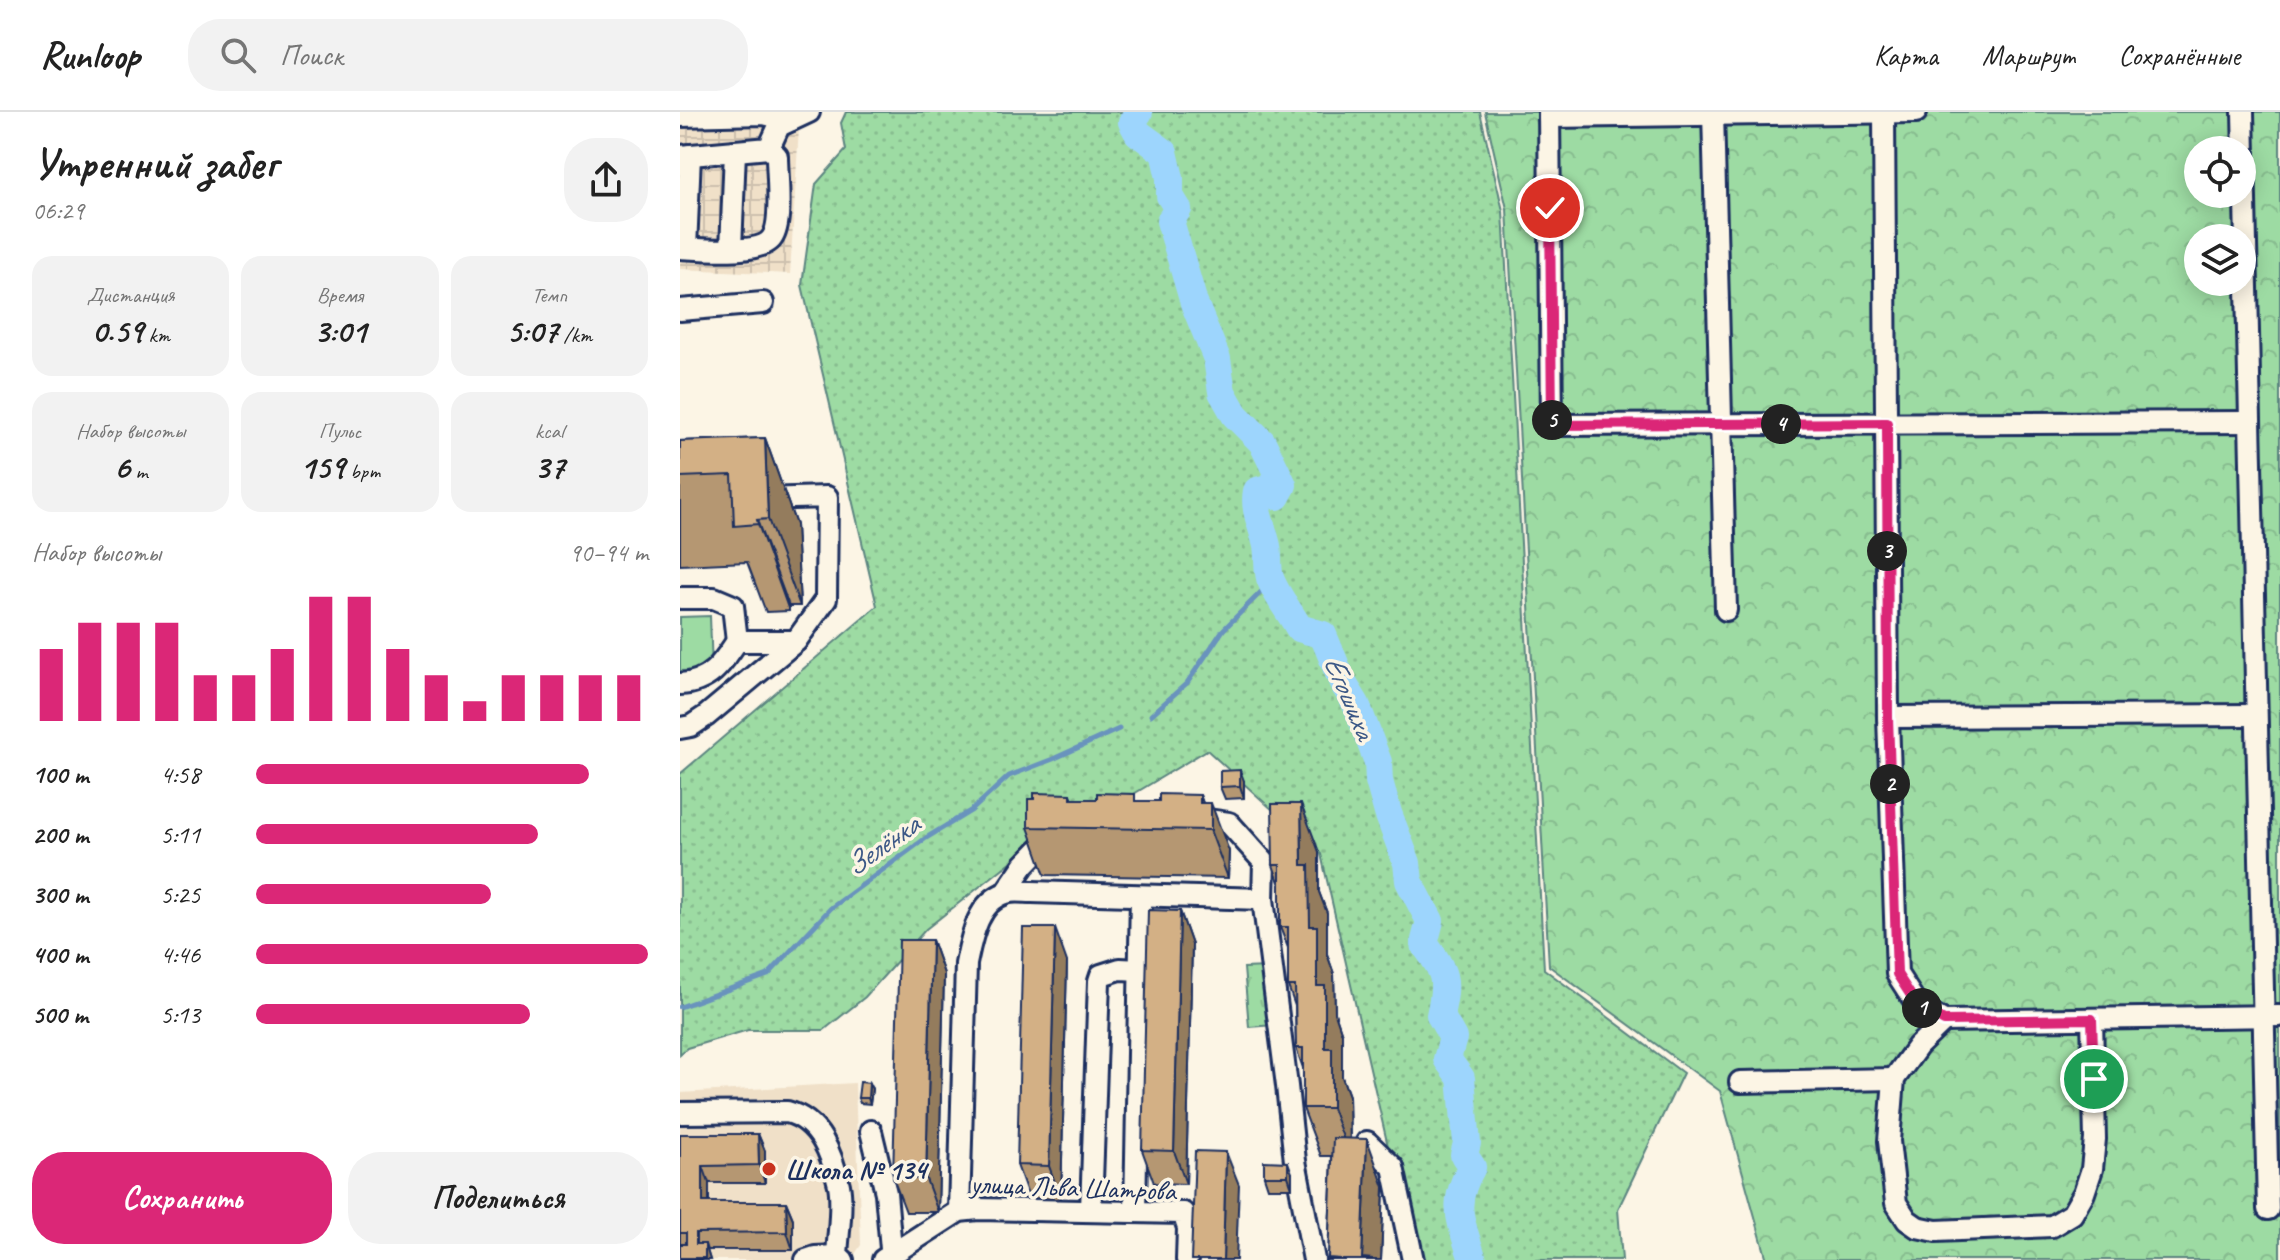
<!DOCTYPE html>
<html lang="ru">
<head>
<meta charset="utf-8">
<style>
	:root { --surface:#fff; --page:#f2f2f2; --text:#222; --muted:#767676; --line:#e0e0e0; --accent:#db2777 }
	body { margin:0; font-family:Caveat,sans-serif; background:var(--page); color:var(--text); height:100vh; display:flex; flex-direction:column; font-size:30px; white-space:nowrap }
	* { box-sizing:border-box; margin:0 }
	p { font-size:26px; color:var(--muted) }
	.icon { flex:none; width:44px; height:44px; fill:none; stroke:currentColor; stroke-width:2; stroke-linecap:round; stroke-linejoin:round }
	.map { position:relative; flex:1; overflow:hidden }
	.drawer { display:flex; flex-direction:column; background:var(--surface); width:680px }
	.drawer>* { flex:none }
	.fabs { position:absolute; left:1504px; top:24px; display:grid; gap:16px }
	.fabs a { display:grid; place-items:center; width:72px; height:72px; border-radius:50%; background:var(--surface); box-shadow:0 4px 20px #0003; font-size:40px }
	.pin { position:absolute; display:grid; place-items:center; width:68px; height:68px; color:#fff; margin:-34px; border:4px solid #fff; border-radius:50%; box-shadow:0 2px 8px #0007 }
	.km { position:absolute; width:40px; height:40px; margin:-20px; border-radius:50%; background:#222; color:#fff; font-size:22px; line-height:40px; text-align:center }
	.round { display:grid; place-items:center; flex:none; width:84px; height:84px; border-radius:32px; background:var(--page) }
	.headline { display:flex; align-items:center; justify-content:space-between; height:136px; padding:0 32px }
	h1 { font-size:44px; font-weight:700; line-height:60px }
	.metrics { display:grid; grid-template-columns:repeat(3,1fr); gap:12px; height:136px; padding:8px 32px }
	.metrics div { display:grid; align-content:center; border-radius:20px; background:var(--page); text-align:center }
	.metrics b { font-size:34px; font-weight:700 }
	.metrics small { font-size:22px; font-weight:400 }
	.metrics p { font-size:22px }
	.chart { height:224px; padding:16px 32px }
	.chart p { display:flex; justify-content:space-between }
	.chart svg { width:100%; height:144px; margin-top:8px; stroke:var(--accent); stroke-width:6 }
	.action { display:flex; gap:16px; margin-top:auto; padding:16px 32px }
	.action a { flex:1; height:92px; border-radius:32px; background:var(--accent); color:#fff; font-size:32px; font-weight:700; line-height:92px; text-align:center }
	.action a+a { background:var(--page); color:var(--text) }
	ul { padding:0 32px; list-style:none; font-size:26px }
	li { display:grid; grid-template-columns:128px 96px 1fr; align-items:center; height:60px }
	li i { height:20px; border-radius:10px; background:var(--accent) }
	header { display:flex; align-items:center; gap:48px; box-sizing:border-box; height:112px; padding:0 40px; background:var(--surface); border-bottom:2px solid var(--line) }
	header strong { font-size:38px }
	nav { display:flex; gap:44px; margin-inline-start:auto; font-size:28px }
	.search { width:560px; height:72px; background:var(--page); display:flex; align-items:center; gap:20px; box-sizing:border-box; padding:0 28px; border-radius:32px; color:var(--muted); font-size:30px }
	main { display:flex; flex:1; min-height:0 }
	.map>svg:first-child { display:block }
</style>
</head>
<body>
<header>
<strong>Runloop</strong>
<div class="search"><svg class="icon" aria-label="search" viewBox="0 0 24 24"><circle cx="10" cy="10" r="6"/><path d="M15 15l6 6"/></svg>Поиск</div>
<nav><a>Карта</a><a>Маршрут</a><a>Сохранённые</a></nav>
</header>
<main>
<section class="drawer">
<div class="headline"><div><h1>Утренний забег</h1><p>06:29</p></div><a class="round"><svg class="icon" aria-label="share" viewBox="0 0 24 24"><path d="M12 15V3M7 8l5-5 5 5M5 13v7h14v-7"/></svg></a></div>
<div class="metrics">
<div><p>Дистанция</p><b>0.59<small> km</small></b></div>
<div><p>Время</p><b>3:01</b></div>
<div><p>Темп</p><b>5:07<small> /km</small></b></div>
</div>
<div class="metrics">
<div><p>Набор высоты</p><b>6<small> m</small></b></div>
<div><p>Пульс</p><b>159<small> bpm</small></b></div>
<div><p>kcal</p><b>37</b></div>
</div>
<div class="chart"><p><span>Набор высоты</span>90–94 m</p>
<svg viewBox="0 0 160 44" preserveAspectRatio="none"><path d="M5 44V22M15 44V14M25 44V14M35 44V14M45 44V30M55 44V30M65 44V22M75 44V6M85 44V6M95 44V22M105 44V30M115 44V38M125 44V30M135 44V30M145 44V30M155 44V30"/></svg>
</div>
<ul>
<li><b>100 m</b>4:58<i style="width:85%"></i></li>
<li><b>200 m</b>5:11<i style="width:72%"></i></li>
<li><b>300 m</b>5:25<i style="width:60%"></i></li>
<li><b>400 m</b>4:46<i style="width:100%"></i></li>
<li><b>500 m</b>5:13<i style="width:70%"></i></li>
</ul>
<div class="action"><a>Сохранить</a><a>Поделиться</a></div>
</section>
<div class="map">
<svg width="1600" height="1148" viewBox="0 0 1600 1148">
	<defs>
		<pattern id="industrial-grid" width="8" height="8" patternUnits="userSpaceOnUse" patternTransform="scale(2)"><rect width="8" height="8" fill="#f0e0c8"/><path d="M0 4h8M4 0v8" fill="none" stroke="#cdc0ae"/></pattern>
		<pattern id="grass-dots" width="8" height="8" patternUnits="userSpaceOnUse" patternTransform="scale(2)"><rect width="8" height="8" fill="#9ddba3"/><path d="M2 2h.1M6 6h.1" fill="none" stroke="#87bc8f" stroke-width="1.8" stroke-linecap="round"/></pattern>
		<pattern id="forest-crowns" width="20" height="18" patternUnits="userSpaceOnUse" patternTransform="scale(2)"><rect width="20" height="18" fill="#9ddba3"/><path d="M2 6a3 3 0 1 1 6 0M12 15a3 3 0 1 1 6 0" fill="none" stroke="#87bc8f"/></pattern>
		<pattern id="park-tufts" width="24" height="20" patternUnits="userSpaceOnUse" patternTransform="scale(2)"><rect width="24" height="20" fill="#9ddba3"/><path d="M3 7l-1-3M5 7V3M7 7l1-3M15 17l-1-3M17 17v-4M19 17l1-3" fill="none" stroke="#87bc8f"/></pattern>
	</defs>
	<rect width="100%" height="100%" fill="#fcf5e5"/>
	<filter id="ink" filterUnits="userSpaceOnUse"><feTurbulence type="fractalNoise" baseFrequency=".0125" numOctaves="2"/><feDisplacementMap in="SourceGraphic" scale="16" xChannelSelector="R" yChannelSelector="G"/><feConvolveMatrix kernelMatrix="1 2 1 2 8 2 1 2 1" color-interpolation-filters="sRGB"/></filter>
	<g filter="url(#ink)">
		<polygon fill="#f0e0c8" points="175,971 181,1133 171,1148 0,1148 0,981"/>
		<polygon fill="url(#industrial-grid)" points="0,0 120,0 110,162 0,157"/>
		<polygon fill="url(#grass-dots)" stroke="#5c8580" stroke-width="2" points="166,0 800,0 823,99 864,857 1003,961 938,1097 942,1148 734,1148 641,742 527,638 447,686 418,716 369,720 246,817 185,885 144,918 68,918 7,936 0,942 0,662 197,494 122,173 136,72 166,38 161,11"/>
		<path fill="url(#forest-crowns)" stroke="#5c8580" stroke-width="2" fill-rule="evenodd" d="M805 0H1600V1148H1087L1040 979 869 854 827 97ZM1518 38H1562V82H1518ZM1518 126H1562V170H1518Z"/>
		<polygon fill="url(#park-tufts)" stroke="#5c8580" stroke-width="2" points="587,855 594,913 569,915 564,856"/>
		<polygon fill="#9ddba3" stroke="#5c8580" stroke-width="2" points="30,504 32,558 0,559 0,505"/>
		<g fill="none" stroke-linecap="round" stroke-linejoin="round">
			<g stroke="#6993bd" stroke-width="5">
				<polyline points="471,603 507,571 543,518 591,470"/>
				<polyline points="0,895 88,863 151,796 246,726 292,698 329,664 373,647 439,617"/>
			</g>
			<path stroke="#9dd5fd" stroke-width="28" d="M459 0 452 10 458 21 484 40 490 66V84L498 97 490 109 514 191 537 247 542 280 555 303 582 330 603 373 597 384 584 377 577 379C573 398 583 415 587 434 589 445 587 455 590 466 596 483 610 500 619 516L643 523 663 571 676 592 698 650 699 669 708 701 727 751 729 769 750 809 744 832C766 860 768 868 760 903L773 926 767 947 781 966 787 1031 784 1043 792 1055C770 1093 781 1109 793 1148"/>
			<defs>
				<g id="minor">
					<polyline points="869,0 872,313 1570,310"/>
					<polyline points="1033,0 1046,498"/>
					<polyline points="1204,0 1208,605 1217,862 1237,893 1264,909 1238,934 1214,967 1209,1029 1216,1091 1227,1108 1237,1115 1256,1119 1372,1114 1392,1102 1404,1081 1412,1057 1415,1027 1412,907"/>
					<polyline points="1563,0 1588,1097"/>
					<polyline points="0,4 83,2 111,8 111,3"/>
					<polyline points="869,5 1236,0"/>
					<polyline points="0,44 89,36 99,14 129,0"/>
					<path d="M0 136C20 137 81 143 92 126 103 111 97 63 97 44L89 36"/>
					<polyline points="6,136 10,43"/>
					<polyline points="51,137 55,39"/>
					<polyline points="0,198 83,191"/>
					<polyline points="80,387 147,385 146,487 116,529"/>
					<polyline points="0,486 34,486 53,494 57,529 116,529 26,604 11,614 0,616"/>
					<path d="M0 572C29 571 42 552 57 529"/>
					<polyline points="1208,605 1576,603"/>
					<polyline points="514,706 549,711 584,750 583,787"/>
					<polyline points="325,781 344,753 376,720"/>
					<polyline points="1264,909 1600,904"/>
					<polyline points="1060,970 1214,967"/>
					<path d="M0 1001 107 1000C140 1008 152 1043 159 1073 163 1094 158 1122 157 1144L163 1148"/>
					<polyline points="191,1019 206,1081 212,1148"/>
					<polyline points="687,1030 713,1055 733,1148"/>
					<polyline points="411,1098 419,869 421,863 440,857 460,858"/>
					<path d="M279 1099 286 852C291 828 297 790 326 781 333 778 344 780 352 780L583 787 607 974 615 1049 634 1148"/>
					<polyline points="455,1099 461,784"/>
					<polyline points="126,1148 135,1145 157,1144"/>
					<polyline points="203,1148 279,1099 298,1097 503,1101 508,1116 507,1148"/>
				</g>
			</defs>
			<use href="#minor" stroke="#1b2f5e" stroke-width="26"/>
			<use href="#minor" stroke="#fcf5e5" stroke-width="20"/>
		</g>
		<g fill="#b59772" stroke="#1b2f5e" stroke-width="2">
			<polygon points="85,326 116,413 120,494 109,494 109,499 86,500 67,450 0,453 0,329"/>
			<polygon points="564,669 564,686 545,687 540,675"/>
			<polygon points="391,682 393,687 457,689 479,689 520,683 523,691 549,739 548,766 365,763 348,715 354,687"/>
			<polygon points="639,740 639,780 647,801 647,842 654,862 655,901 662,922 662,965 669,984 670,1026 704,1075 701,1148 648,1148 652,1044 641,1044 623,996 623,956 616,936 615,894 608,874 608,836 600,815 600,773 593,753"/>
			<polygon points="500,799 512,833 506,1072 474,1071 462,1038"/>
			<polygon points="252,828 264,862 258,1100 226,1100 213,1066"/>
			<polygon points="387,850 381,1087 349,1086 337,1053"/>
			<polygon points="192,977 190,992 180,991 178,986"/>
			<polygon points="0,1022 78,1022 85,1039 85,1071 29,1071 29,1090 106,1090 113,1107 113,1138 27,1138 30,1148 0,1148"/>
			<polygon points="612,1061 612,1076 588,1076 584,1064"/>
		</g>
		<g fill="#947b5d" stroke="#1b2f5e" stroke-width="2">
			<polygon points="85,326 116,413 120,494 88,407"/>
			<polygon points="77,408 109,494 109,499 78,412"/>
			<polygon points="560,658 564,669 564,686 560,674"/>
			<polygon points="520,683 531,713 531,691 549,739 548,766 520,691"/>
			<polygon points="621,692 639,740 639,780 647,801 647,842 654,862 655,901 662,922 662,965 669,984 670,1044 652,996 622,753"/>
			<polygon points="500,799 512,833 506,1072 494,1039"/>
			<polygon points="375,816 387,850 381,1087 369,1054"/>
			<polygon points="252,828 264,862 258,1100 246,1067"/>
			<polygon points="189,971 192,977 190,992 188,986"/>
			<polygon points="78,1022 85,1039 85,1071 79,1053"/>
			<polygon points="687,1027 704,1075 701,1148 682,1148 682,1146"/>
			<polygon points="546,1040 559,1073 556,1148 543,1148"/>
			<polygon points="608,1050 612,1061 612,1076 608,1064"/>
			<polygon points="23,1054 29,1071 29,1108 23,1090"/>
			<polygon points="106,1090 113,1107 113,1138 107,1120"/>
			<polygon points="25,1132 30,1148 25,1148"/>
		</g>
		<g fill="#d3b085" stroke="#1b2f5e" stroke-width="2">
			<polygon points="85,326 88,407 77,408 78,412 54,414 52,363 0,365 0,329"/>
			<polygon points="560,658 560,674 540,675 540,659"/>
			<polygon points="354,681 391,682 391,687 417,687 417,681 455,682 455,689 479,689 479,682 520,683 520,691 531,691 531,718 348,715 348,687 354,687"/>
			<polygon points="592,692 621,692 622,753 629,753 630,814 637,814 637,874 645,874 645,936 652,936 652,996 623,996 623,936 616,936 615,874 608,874 608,815 600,815 600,753 593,753"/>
			<polygon points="468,798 500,799 494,1039 462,1038"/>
			<polygon points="343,816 375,816 369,1054 337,1053"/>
			<polygon points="219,828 252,828 246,1067 213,1066"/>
			<polygon points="180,970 189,971 188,986 178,986"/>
			<polygon points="0,1022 78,1022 79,1053 23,1054 23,1090 106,1090 107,1120 16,1121 16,1132 25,1132 25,1146 0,1146 0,1132 6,1132 6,1121 0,1121"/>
			<polygon points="653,1026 687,1027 682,1146 692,1147 692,1148 660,1148 660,1147 648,1146"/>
			<polygon points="515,1039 546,1040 543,1148 511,1148"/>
			<polygon points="584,1049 608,1050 608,1064 584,1064"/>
		</g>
	</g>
	<g fill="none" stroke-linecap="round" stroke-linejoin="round" filter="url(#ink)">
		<defs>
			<polyline id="route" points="870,96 872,313 1207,311 1208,605 1217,862 1237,893 1264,909 1412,907 1414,967"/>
		</defs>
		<use href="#route" stroke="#fff" stroke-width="16"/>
		<use href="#route" stroke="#db2777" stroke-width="10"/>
	</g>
	<circle fill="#c8321e" stroke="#fcf5e5" stroke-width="3" cx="89" cy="1057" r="8"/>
	<g text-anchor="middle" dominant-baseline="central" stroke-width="7" stroke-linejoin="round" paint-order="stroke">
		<g font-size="28" font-weight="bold" fill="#1b2f5e" stroke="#fcf5e5" text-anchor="start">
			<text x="105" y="1057">Школа № 134</text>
		</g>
		<g font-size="28" fill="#1b2f5e" stroke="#fcf5e5">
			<text transform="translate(393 1075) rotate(2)">улица Льва Шатрова</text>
		</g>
		<g font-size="30" font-style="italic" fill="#3c5886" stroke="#fcf5e5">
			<text transform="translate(670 585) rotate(67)">Егошиха</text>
			<text transform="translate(202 733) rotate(-35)">Зелёнка</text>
		</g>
	</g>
</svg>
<div class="fabs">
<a><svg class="icon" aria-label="locate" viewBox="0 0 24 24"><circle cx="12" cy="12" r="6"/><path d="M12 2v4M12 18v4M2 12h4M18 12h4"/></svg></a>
<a><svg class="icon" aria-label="layers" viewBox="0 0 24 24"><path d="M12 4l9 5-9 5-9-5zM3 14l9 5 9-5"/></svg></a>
</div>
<div class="pin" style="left:1414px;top:967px;background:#1e9e55"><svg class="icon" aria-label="arrive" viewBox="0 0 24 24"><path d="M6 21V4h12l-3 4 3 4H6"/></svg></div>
<div class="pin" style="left:870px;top:96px;background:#d93025"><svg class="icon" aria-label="check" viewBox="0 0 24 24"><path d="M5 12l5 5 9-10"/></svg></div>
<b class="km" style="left:1242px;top:896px">1</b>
<b class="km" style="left:1210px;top:672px">2</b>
<b class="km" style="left:1207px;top:439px">3</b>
<b class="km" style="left:1101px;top:312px">4</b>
<b class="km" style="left:872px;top:308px">5</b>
</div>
</main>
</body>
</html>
